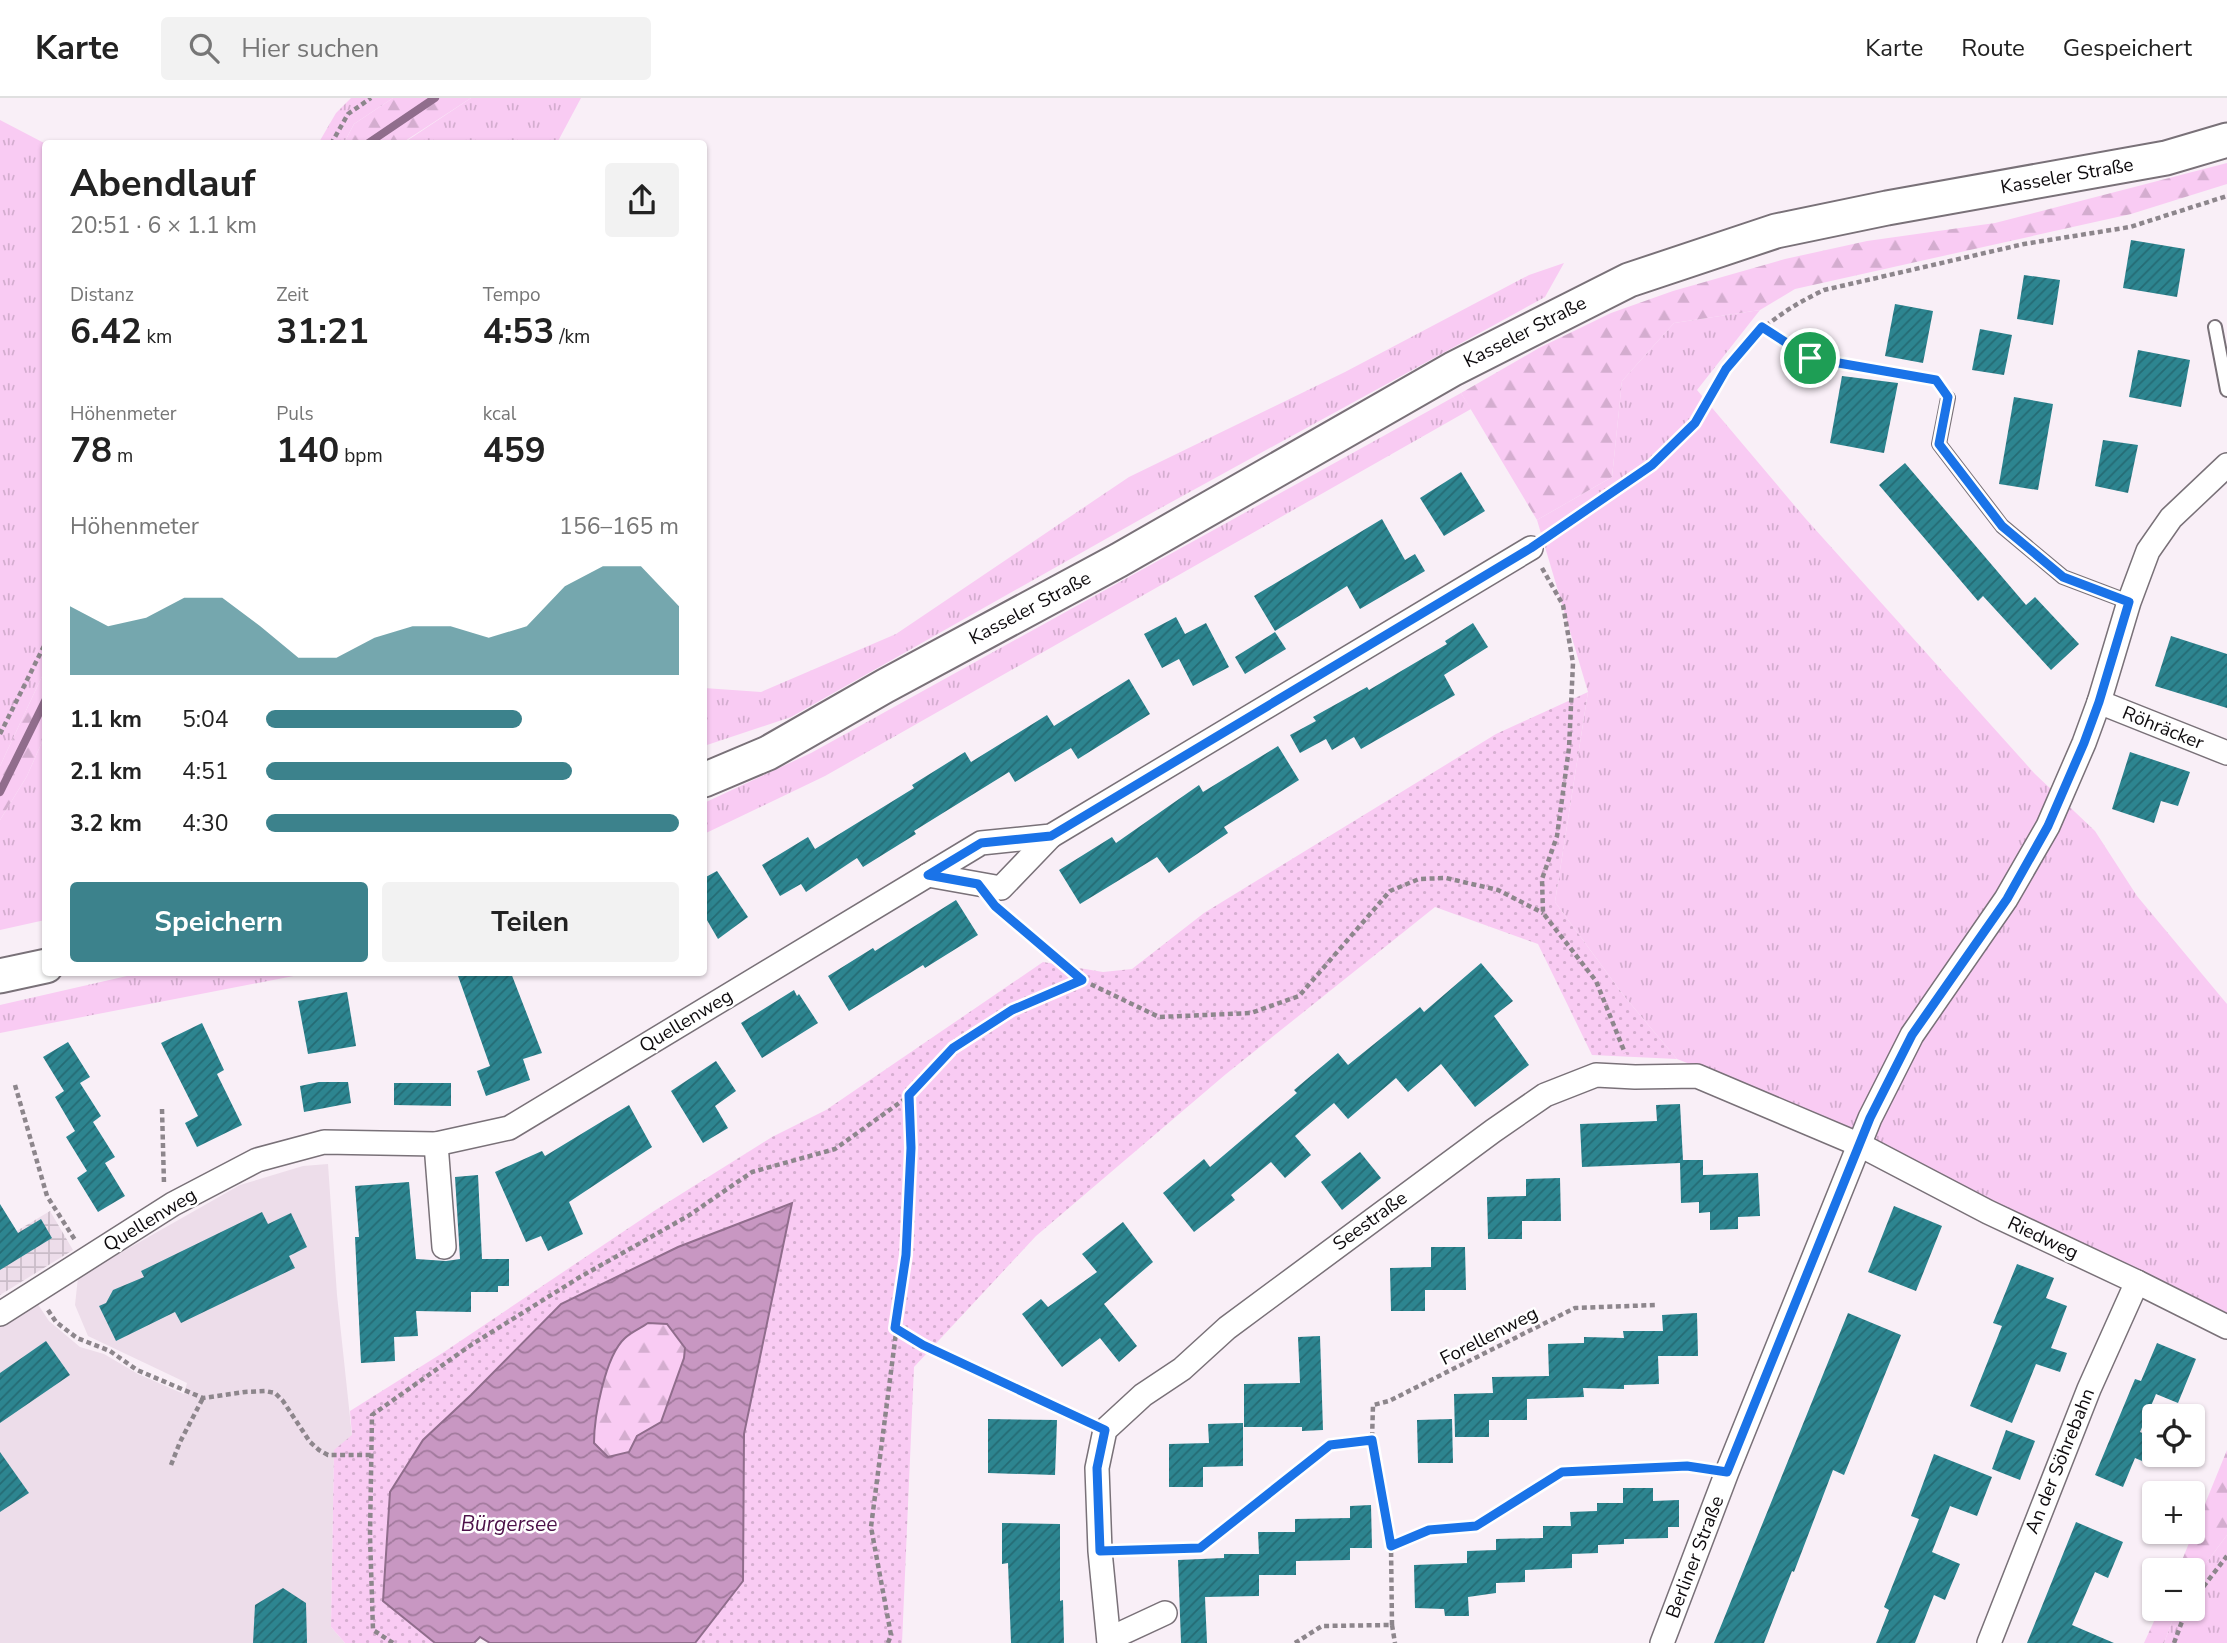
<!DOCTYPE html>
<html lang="de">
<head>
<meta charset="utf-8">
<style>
	:root { --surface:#fff; --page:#f2f2f2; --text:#222; --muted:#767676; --line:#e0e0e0; --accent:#3c828c }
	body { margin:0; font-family:"Nunito Sans",sans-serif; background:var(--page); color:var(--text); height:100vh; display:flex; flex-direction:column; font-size:26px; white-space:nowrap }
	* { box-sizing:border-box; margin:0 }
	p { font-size:23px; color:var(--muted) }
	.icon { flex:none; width:38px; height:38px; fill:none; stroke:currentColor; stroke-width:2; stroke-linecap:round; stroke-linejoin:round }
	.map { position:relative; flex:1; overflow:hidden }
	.panel { position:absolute; left:42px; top:42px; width:665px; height:836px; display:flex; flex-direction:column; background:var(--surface); border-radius:7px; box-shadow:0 2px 5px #0004 }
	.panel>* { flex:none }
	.tools { position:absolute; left:2142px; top:1306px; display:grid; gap:14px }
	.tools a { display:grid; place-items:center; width:63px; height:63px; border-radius:7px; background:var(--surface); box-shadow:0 2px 5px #0004; font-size:35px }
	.pin { position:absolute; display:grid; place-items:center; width:60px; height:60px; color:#fff; margin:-30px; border:4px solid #fff; border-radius:50%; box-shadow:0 2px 7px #0007 }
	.round { display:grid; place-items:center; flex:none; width:74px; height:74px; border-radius:7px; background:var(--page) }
	.head { display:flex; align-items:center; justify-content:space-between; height:119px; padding:0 28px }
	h1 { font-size:38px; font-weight:700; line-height:52px }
	.figures { display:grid; grid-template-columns:repeat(3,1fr); gap:10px; height:119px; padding:7px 28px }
	.figures div { display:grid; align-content:center }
	.figures b { font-size:35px; font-weight:700 }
	.figures small { font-size:19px; font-weight:400 }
	.figures p { font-size:19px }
	.chart { height:196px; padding:14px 28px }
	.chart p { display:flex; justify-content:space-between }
	.chart svg { width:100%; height:126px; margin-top:7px; fill:var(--accent); opacity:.7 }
	.primary-button { display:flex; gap:14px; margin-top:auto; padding:14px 28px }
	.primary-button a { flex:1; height:80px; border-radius:7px; background:var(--accent); color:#fff; font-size:28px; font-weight:700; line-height:80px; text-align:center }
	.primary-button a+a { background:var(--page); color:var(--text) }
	ul { padding:0 28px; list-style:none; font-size:23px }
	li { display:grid; grid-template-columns:112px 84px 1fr; align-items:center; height:52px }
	li i { height:18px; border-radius:9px; background:var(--accent) }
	header { display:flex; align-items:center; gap:42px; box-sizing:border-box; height:98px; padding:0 35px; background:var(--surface); border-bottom:2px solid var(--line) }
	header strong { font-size:33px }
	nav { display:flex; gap:38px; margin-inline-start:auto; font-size:24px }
	.search { width:490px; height:63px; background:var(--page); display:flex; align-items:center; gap:18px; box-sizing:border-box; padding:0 24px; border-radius:7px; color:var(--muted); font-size:26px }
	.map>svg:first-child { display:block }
</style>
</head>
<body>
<header>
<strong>Karte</strong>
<div class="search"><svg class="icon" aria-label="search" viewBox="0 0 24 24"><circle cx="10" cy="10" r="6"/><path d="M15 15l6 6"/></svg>Hier suchen</div>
<nav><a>Karte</a><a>Route</a><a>Gespeichert</a></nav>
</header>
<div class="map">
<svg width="2227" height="1545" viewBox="0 0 2227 1545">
	<defs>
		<pattern id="industrial-grid" width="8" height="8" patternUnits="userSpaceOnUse" patternTransform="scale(1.75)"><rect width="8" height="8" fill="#edddea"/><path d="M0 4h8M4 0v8" fill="none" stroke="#cabcc8"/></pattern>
		<pattern id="grass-tufts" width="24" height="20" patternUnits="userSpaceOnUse" patternTransform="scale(1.75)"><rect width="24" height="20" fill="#f9cbf3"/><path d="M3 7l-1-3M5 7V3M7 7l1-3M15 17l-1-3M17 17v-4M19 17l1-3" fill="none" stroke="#d4adcf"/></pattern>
		<pattern id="forest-firs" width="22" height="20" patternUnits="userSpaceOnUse" patternTransform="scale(1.75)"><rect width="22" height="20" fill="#f9cbf3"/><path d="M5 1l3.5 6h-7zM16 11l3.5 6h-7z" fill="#d4adcf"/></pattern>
		<pattern id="park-dots" width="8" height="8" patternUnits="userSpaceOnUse" patternTransform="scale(1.75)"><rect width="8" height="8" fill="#f9cbf3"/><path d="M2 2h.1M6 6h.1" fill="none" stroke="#d4adcf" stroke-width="1.8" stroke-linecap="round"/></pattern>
		<pattern id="water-waves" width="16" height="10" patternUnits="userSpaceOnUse" patternTransform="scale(1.75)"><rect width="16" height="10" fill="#c897c2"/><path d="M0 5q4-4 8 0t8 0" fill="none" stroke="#a1799c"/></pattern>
		<pattern id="building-hatch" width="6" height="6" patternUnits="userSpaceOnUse" patternTransform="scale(1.75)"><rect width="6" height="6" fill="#2d8590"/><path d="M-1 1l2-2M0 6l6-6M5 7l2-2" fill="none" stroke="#256b74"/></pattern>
	</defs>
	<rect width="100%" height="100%" fill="#f9eff7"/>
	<polygon fill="#edddea" points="328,1066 337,1197 352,1338 334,1353 331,1529 345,1545 0,1545 0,1228 37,1205 49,1223 80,1249 104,1256 138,1276 184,1296 187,1285 88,1238 75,1207 78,1179 240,1087 303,1068"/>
	<polygon fill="url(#industrial-grid)" points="50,1113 73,1152 0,1197 0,1143"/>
	<g fill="url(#grass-tufts)">
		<polygon points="351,0 393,0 354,26 344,45 318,46 336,15"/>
		<polygon points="471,0 581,0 557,45 402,46"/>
		<polygon points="0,22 46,46 45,572 0,668"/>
		<polygon points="1564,165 1545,199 1157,412 791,619 704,648 704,590 761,594 896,536 1129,379 1345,274 1529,177"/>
		<polygon points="1760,212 1697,292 1805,420 2035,676 2095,733 2137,798 2227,906 2227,1216 1932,1075 1898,1054 1831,1021 1677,961 1624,898 1555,804 1588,594 1537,422 1612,379 1622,283 1674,225"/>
		<polygon points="1461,295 1471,311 825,678 704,736 704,705 811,655"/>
		<polygon points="45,637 45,822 0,832 0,722 27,678"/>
		<polygon points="140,875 309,875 0,935 0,907"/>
		<polygon points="2227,1437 2227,1545 2164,1545 2177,1510 2193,1510 2193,1483"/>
	</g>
	<g fill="url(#forest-firs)">
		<polygon points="393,0 471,0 402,45 344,45 354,26"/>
		<polygon points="2227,65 2227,86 2131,116 1795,191 1760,212 1674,225 1622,283 1612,379 1537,422 1461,295 1539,250 1611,215 1673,193 1785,161 1867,143 1995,125"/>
		<polygon points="45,572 45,637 27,678 0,722 0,668"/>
		<path d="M648 1225 667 1226 685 1250 684 1260 661 1324 638 1338 629 1354 608 1359 594 1345C594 1319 605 1257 625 1240 631 1234 641 1230 648 1225Z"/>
		<polygon points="2227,1352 2227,1437 2193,1483 2193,1472 2178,1472"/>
		<polygon points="2160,1510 2177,1510 2164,1545 2144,1545"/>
	</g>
	<polygon fill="url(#park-dots)" points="1588,594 1555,804 1624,898 1677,961 1592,957 1538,846 1435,809 1226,976 1036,1138 914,1269 902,1545 695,1545 743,1483 744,1336 791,1106 678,1149 561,1206 471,1297 423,1342 383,1503 435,1545 345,1545 331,1529 334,1352 352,1337 350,1313 444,1254 654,1113 772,1039 826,1012 1043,864 1103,874 1132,871 1204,815 1496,636"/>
	<path fill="url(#water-waves)" stroke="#906d8c" stroke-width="2" fill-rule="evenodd" d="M792 1105 744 1336 743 1483 695 1545H490L480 1539 474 1545H435L383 1503 390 1394 423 1342 471 1297 561 1206 678 1149ZM648 1225 667 1226 685 1250 684 1260 661 1324 637 1338 629 1354 608 1359 594 1345C594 1319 605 1258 625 1240 631 1234 641 1230 648 1225Z"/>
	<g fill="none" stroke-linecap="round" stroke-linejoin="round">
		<g stroke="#906d8c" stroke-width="8">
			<polyline points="367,46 435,0"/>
			<polyline points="0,694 46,601"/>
		</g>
	</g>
	<g fill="url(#building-hatch)">
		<polygon points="2131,142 2185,151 2177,199 2123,190"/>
		<polygon points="2024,177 2060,182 2053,227 2017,221"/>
		<polygon points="1895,206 1933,213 1923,265 1885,258"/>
		<polygon points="1980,231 2012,237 2004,277 1972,272"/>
		<polygon points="2138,252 2190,262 2181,309 2129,299"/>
		<polygon points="1842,278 1898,285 1884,355 1830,345"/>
		<polygon points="2014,299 2053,306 2038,392 1999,386"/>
		<polygon points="2103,342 2138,347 2128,395 2095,388"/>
		<polygon points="1905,365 2026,507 2035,499 2079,546 2051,572 1983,498 1978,503 1879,387"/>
		<polygon points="1461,374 1485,413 1444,438 1420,400"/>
		<polygon points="1382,421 1405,462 1415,456 1425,473 1360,511 1347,488 1275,533 1254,498"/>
		<polygon points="1176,519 1185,536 1206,525 1229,569 1193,588 1179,561 1162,570 1144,536"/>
		<polygon points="1473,525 1488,549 1444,577 1455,597 1361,651 1354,639 1332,652 1326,641 1300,655 1290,637 1316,623 1313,619 1367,589 1369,592 1447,546 1445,543"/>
		<polygon points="1275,534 1286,551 1245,576 1235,559"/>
		<polygon points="2171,538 2227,556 2227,610 2155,588"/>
		<polygon points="1129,581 1150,616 1078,661 1071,650 1015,684 1009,674 914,733 916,736 863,769 857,760 806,794 801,786 780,798 762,767 808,739 815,751 914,690 912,687 965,654 971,664 1047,617 1054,628"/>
		<polygon points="1278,648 1299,682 1224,729 1228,735 1169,775 1157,759 1080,806 1059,772 1112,739 1116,745 1199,687 1203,694"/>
		<polygon points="2130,654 2190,674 2178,708 2161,703 2154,725 2112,711"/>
		<polygon points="717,773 748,819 718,841 704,817 704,780"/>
		<polygon points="956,802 978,837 925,870 923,867 849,913 828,878 873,850 875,853"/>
		<polygon points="1481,865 1513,903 1494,918 1529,967 1475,1009 1441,966 1408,994 1396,980 1348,1021 1334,1005 1295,1038 1311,1057 1285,1080 1271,1064 1231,1097 1235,1102 1194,1134 1163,1095 1204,1061 1210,1069 1297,995 1294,992 1338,955 1348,967 1420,909 1424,914"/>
		<polygon points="457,875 511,875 542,955 523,961 530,982 486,998 477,973 490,968"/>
		<polygon points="794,892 797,898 799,896 818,925 762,960 741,925"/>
		<polygon points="347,894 356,948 308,956 298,903"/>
		<polygon points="202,925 224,972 217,976 242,1027 197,1049 185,1025 198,1018 161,945"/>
		<polygon points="68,944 90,979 80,985 101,1018 93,1024 115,1059 105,1065 125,1098 98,1114 77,1080 87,1073 66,1039 75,1033 55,999 64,993 43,959"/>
		<polygon points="716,963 736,993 715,1008 728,1030 703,1045 671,993"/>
		<polygon points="319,984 348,984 351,1005 304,1014 300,988"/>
		<polygon points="394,985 451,985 451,1008 394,1007"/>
		<polygon points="1680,1006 1683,1062 1703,1062 1703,1077 1758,1075 1760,1118 1738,1119 1738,1131 1710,1132 1710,1114 1699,1115 1699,1104 1681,1105 1680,1065 1582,1069 1580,1026 1657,1023 1656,1007"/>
		<polygon points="629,1007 652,1049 569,1104 583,1136 548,1153 541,1138 526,1144 495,1074 542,1053 545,1058"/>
		<polygon points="1360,1054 1381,1080 1342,1112 1321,1084"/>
		<polygon points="478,1077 482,1161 509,1161 509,1188 498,1188 498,1194 471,1194 471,1214 416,1213 418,1238 394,1239 395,1263 361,1265 355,1139 359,1139 355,1088 409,1084 416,1161 446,1163 460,1161 455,1079"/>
		<polygon points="1560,1080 1561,1123 1522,1123 1522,1141 1488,1141 1487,1099 1526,1098 1526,1081"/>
		<polygon points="0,1106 18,1135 41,1121 52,1140 0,1172"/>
		<polygon points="1894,1108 1942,1128 1916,1193 1868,1174"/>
		<polygon points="262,1114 268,1126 291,1115 307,1149 289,1158 295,1170 181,1225 175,1214 116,1243 99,1208 106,1205 113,1192 144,1179 141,1173"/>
		<polygon points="1123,1124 1153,1164 1104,1206 1137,1248 1119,1264 1100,1240 1062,1269 1022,1216 1041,1201 1048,1209 1097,1174 1082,1156"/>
		<polygon points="1431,1149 1465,1149 1466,1192 1425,1192 1425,1213 1391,1213 1390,1170 1431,1169"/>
		<polygon points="2017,1166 2054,1180 2046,1200 2067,1208 2051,1250 2067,1255 2060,1274 2036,1266 2012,1325 1970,1308 2002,1228 1993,1225"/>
		<polygon points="1697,1215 1698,1258 1658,1258 1659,1286 1624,1287 1624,1291 1583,1290 1584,1299 1527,1301 1527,1322 1489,1322 1489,1339 1455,1339 1454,1296 1493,1295 1492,1279 1549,1278 1548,1246 1584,1245 1584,1239 1624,1240 1623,1233 1663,1233 1662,1217"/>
		<polygon points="1848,1215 1901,1237 1844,1377 1833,1372 1794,1474 1792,1473 1764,1545 1714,1545"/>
		<polygon points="1320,1238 1323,1332 1302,1333 1302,1329 1244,1329 1244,1286 1300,1285 1298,1239"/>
		<polygon points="46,1243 70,1277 0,1325 0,1275"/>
		<polygon points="2157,1245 2196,1261 2178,1305 2156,1296 2140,1334 2154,1340 2154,1368 2135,1360 2123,1389 2095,1377 2135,1281 2141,1283"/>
		<polygon points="988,1321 1057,1322 1055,1377 988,1375"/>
		<polygon points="1452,1321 1453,1365 1418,1365 1417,1322"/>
		<polygon points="1243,1325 1243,1368 1203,1369 1203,1389 1169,1389 1169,1346 1209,1345 1208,1326"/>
		<polygon points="2006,1332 2035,1343 2020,1382 1992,1371"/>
		<polygon points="0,1354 29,1395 0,1414"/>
		<polygon points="1934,1356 1992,1379 1977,1418 1950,1408 1932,1454 1960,1466 1945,1502 1934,1497 1915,1545 1876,1545 1889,1512 1884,1509 1919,1421 1911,1418"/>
		<polygon points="1623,1390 1653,1390 1653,1403 1679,1402 1679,1429 1668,1429 1668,1440 1624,1441 1624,1446 1598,1447 1598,1455 1572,1456 1572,1470 1525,1472 1525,1484 1496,1485 1496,1495 1468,1499 1469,1518 1445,1518 1444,1511 1415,1510 1414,1467 1467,1465 1467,1453 1496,1452 1496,1441 1543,1440 1543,1428 1571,1428 1570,1414 1597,1413 1597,1405 1623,1405"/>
		<polygon points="1371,1407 1372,1450 1350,1450 1350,1462 1296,1463 1296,1477 1259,1477 1259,1498 1205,1499 1207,1545 1181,1545 1178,1462 1224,1460 1224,1456 1259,1456 1258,1434 1295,1434 1295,1421 1350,1420 1350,1408"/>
		<polygon points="2076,1424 2123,1444 2108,1480 2095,1474 2072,1527 2114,1545 2027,1545"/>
		<polygon points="1002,1425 1060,1426 1060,1503 1063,1502 1064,1545 1011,1545 1008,1465 1002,1466"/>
		<polygon points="283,1490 306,1505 307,1545 253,1545 255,1507"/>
	</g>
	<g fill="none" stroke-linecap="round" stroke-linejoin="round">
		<defs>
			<g id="service">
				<polyline points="2215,229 2227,292"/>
				<polyline points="1948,300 1939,346 2002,428 2063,479 2129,504"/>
			</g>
			<g id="minor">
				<polyline points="2099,604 2227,655"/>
				<polyline points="928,777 1001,790 1051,738"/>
				<polyline points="436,1046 444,1149"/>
				<polyline points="0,1216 173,1106 257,1062 324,1044 436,1046 509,1030 981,745 1051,738 1531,450"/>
				<polyline points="1109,1541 1165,1515"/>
				<polyline points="1109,1545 1100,1453 1097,1370 1105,1332 1143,1297 1182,1271 1227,1230 1493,1033 1545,997 1596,977 1635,979 1697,978 1860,1047 1988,1114 2137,1184 2227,1229"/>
				<polyline points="1662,1545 1727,1374 1870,1020 1912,937 2006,801 2048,728 2084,645 2099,604 2129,504 2148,453 2171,420 2227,367"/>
				<polyline points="1989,1545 2089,1291 2137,1184"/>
			</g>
			<g id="secondary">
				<polyline points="704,682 768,655 885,588 1119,462 1453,271 1629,182 1776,133 1887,110 2166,60 2227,42"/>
				<polyline points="0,878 46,868"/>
			</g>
		</defs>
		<use href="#service" stroke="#797178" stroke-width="16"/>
		<use href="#minor" stroke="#797178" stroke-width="26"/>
		<use href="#secondary" stroke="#797178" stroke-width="37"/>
		<g stroke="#8d868c" stroke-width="4.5" stroke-dasharray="5 3.5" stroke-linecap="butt">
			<polyline points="331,46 348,16 371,0"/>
			<polyline points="1762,229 1810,260 1936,282 1938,285"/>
			<path d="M1549 438C1599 404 1651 373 1692 327 1706 311 1713 289 1725 272 1751 235 1784 211 1824 192L2024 146 2130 129 2227 98"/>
			<polyline points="1542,470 1563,507 1573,565 1569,650 1557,738 1542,781 1543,815 1596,883 1625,955"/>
			<polyline points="0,636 46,544"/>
			<polyline points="1001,813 1082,882"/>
			<polyline points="15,987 47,1098 75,1142"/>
			<polyline points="162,1011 164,1086"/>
			<polyline points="48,1212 56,1224 77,1240 110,1253 137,1272 203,1300 245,1294 265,1293 275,1295 283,1303 310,1344 319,1352 328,1357 372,1357"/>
			<polyline points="895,1230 923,1247 1086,1323"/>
			<polyline points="171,1367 180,1344 203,1300"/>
			<polyline points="1391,1448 1372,1342 1373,1307 1389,1303 1575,1210 1656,1207"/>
			<polyline points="1122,1453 1200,1450 1330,1347 1372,1342"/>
			<polyline points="2193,1502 2227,1458"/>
			<polyline points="1392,1527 1395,1545"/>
			<polyline points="393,1545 373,1532 370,1438 372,1317 471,1247 580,1179 688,1118 752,1074 835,1051 909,998"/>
			<polyline points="888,1545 891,1537 871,1429 906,1157 911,1050 909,997 952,950 1012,912 1082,882 1159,919 1251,915 1299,898 1390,793 1419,781 1446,780 1498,792 1543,815"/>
			<polyline points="1295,1545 1322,1528 1392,1527 1391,1448 1428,1432 1476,1428 1562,1374 1687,1368 1705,1370"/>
			<polyline points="2174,1545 2187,1510"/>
		</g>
		<use href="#service" stroke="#fff" stroke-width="12"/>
		<use href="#minor" stroke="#fff" stroke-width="23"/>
		<use href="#secondary" stroke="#fff" stroke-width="33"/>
	</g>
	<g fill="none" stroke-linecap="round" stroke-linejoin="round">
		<defs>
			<polygon id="route" points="1762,229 1810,260 1936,282 1948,299 1939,346 2002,428 2063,479 2129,504 2099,604 2084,645 2048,728 2007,801 1912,937 1870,1020 1727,1374 1687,1368 1562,1374 1476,1428 1429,1432 1391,1448 1372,1342 1330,1347 1200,1450 1100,1453 1097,1370 1105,1332 923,1247 895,1230 906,1157 911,1050 909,997 953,950 1012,912 1082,882 995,808 978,786 928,777 981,745 1051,738 1531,450 1652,367 1695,325 1726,271"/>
		</defs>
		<use href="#route" stroke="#fff" stroke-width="14"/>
		<use href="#route" stroke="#1a73e8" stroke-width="9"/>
	</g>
	<g text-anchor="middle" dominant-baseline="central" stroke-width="5" stroke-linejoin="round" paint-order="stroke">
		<g font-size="19" fill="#0e0b0e" stroke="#fff">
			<text transform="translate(2067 78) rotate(-10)">Kasseler Straße</text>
			<text transform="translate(1525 234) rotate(-27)">Kasseler Straße</text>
			<text transform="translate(1030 510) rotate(-28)">Kasseler Straße</text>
			<text transform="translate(2163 630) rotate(22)">Röhräcker</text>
			<text transform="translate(686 923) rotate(-31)">Quellenweg</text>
			<text transform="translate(150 1122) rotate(-31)">Quellenweg</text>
			<text transform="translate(1370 1123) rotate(-36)">Seestraße</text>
			<text transform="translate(2043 1140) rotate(25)">Riedweg</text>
			<text transform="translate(1489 1238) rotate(-27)">Forellenweg</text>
			<text transform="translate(2060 1363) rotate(-68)">An der Söhrebahn</text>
			<text transform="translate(1695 1459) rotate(-69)">Berliner Straße</text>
		</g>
		<g font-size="21" font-style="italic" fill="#4c1149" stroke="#fff">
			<text x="509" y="1426">Bürgersee</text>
		</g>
	</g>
</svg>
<div class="tools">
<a><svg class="icon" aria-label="locate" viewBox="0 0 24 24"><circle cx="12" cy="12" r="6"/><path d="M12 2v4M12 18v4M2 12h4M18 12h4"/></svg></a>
<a>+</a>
<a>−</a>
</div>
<div class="pin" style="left:1810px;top:260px;background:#1e9e55"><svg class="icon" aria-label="arrive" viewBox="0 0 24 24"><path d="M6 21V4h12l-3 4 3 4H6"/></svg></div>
<section class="panel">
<div class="head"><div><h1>Abendlauf</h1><p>20:51 · 6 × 1.1 km</p></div><a class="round"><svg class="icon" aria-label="share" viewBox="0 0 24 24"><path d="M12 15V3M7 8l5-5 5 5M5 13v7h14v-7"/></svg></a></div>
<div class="figures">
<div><p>Distanz</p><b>6.42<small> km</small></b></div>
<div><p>Zeit</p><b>31:21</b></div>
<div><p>Tempo</p><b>4:53<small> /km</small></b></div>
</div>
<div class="figures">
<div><p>Höhenmeter</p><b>78<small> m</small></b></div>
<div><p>Puls</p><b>140<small> bpm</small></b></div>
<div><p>kcal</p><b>459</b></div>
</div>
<div class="chart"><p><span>Höhenmeter</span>156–165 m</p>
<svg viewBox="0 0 160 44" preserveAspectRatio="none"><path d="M0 44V20L10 27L20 24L30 17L40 17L50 27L60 38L70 38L80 31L90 27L100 27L110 31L120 27L130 13L140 6L150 6L160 20V44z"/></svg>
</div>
<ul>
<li><b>1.1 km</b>5:04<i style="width:62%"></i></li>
<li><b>2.1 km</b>4:51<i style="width:74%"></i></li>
<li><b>3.2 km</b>4:30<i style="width:100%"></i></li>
</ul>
<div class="primary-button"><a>Speichern</a><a>Teilen</a></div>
</section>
</div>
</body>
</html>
